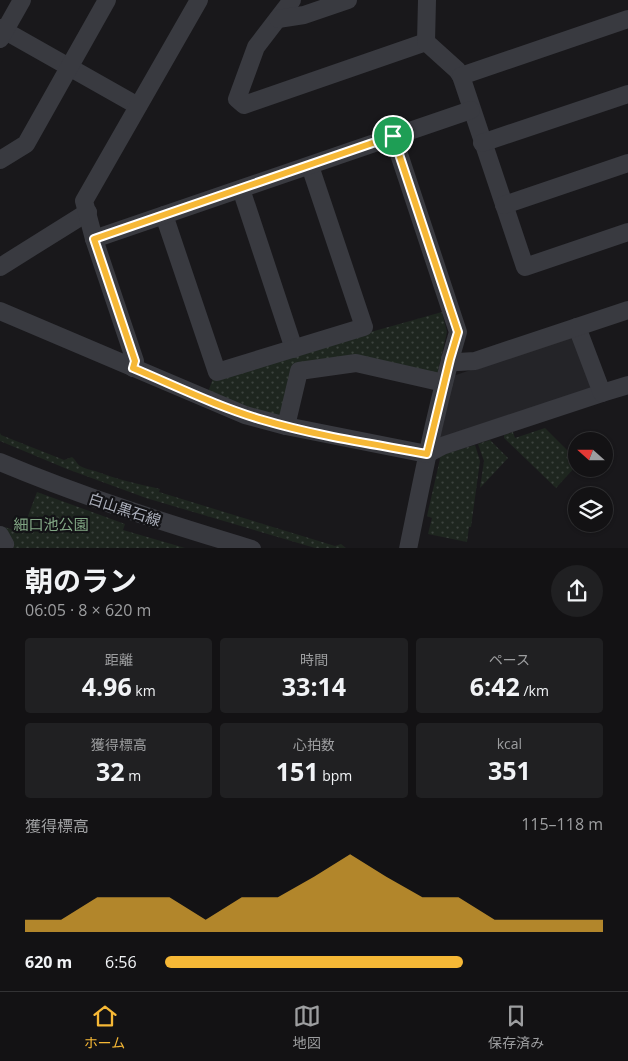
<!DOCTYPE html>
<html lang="ja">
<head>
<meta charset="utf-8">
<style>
	:root { --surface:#131214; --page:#202022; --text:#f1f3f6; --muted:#9d9ea0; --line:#323234; --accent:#f6b836 }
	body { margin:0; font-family:"Open Sans","Noto Sans JP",sans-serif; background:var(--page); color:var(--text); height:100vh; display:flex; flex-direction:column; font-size:19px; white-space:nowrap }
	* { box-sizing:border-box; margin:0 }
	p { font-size:16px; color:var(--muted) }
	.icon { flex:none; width:28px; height:28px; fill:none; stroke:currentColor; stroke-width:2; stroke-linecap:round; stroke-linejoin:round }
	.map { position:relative; height:548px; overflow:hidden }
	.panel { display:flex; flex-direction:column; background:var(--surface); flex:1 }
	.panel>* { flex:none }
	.needle { width:32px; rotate:291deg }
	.fabs { position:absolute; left:568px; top:432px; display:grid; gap:10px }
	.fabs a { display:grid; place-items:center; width:45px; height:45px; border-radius:50%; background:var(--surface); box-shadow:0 1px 4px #0004,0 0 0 1px var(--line); font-size:25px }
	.pin { position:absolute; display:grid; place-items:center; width:42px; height:42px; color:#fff; margin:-21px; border:2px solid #fff; border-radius:50%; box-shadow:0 1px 5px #0007 }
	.round { display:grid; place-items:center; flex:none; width:52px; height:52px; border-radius:26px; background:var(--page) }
	.headline { display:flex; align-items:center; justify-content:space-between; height:85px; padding:0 25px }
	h1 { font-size:28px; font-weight:700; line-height:38px }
	.stats { display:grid; grid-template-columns:repeat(3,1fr); gap:8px; height:85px; padding:5px 25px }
	.stats div { display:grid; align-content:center; border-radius:5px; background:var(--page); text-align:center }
	.stats b { font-size:25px; font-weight:700 }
	.stats small { font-size:14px; font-weight:400 }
	.stats p { font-size:14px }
	.chart { height:140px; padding:10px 25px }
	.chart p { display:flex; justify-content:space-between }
	.chart svg { width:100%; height:90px; margin-top:5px; fill:var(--accent); opacity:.7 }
	ul { padding:0 25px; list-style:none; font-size:16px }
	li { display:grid; grid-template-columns:80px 60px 1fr; align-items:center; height:38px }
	li i { height:12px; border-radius:6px; background:var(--accent) }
	.tab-bar { display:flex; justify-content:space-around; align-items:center; height:70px; border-top:1px solid var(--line); background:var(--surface); font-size:14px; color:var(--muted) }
	.tab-bar a { display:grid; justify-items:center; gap:2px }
	.tab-bar .on { color:var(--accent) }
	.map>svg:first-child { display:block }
</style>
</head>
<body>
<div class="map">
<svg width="628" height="549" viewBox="0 0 628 549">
	<defs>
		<pattern id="green-dots" width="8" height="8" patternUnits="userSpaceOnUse" patternTransform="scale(1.25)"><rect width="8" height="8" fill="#1e261f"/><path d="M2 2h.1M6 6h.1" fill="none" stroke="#3c433e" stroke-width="1.8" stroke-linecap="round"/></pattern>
	</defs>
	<rect width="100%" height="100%" fill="#19181b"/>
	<polygon fill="#242428" points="570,336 577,340 593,391 440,438 453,376"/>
	<g fill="url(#green-dots)">
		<polygon points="442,312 447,332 437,375 353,360 296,369 285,414 278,417 261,412 208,392 214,376"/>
		<polygon points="545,428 576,459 576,466 556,488 504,438 504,435 513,432 515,438"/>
		<path d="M0 433 1 435 64 460 72 457C76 460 76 463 80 466 84 468 90 470 95 471 116 479 138 484 160 489L159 492 335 546 341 544 346 548H315L146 498 67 469 0 441Z"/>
		<polygon points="490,440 508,458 480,488 484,461 478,444"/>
		<polygon points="475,445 480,461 471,527 469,527 467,542 428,534 432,518 427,516 440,459 438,456"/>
		<polygon points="37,492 125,524 123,530 185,548 0,549 0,526 22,532"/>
	</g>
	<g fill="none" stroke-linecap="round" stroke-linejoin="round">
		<g stroke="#393a40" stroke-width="18">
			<polyline points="292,0 256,47 237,99 244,105 426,42"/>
			<polyline points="427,0 426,42 457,70 461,76"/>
			<polyline points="278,19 304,15 348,0"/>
			<polyline points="628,19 461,76 525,267 628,232"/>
			<polyline points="0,28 138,106"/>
			<polyline points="0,39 22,0"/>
			<path d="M393 136 458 332C437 403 423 476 408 549"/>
			<polyline points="482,143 628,94"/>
			<polyline points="0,160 26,144 107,0"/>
			<polyline points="241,189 294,349"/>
			<polyline points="504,205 628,163"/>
			<polyline points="164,215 217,372 364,327 310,166"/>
			<polyline points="94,239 471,110"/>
			<polyline points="0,267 88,212"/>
			<polyline points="0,311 245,415 286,426 427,454 442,446 602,393"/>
			<polyline points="577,327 602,393 628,385"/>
			<polyline points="450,359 458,362 475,361 628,310"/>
			<polyline points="133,368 135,361 94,239 84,201 199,0"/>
			<polyline points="286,426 299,371 356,363 444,383"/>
			<path d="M0 462C83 497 166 523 252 549"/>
			<polyline points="0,535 5,544 0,549"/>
		</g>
	</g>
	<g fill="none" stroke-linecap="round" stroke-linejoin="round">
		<defs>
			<path id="route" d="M393 136 458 332 450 359 427 454C373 444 317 436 263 420 218 407 176 386 133 368L135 361 94 239Z"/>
		</defs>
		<use href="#route" stroke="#fff" stroke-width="10"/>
		<use href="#route" stroke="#f6b836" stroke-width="6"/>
	</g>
	<g text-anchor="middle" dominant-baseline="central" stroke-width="4.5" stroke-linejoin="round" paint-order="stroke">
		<g font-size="15" fill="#abafbb" stroke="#131316">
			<text transform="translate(125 509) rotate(18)">白山黒石線</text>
		</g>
		<g font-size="15" fill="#81a684" stroke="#131316">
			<text x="51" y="524">細口池公園</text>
		</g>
	</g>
</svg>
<div class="fabs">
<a><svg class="needle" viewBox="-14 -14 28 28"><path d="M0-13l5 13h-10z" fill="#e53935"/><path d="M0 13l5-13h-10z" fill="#9d9ea0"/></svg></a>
<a><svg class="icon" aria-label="layers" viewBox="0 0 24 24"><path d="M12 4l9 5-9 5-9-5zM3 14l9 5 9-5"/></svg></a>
</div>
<div class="pin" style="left:393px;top:136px;background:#1e9e55"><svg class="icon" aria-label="arrive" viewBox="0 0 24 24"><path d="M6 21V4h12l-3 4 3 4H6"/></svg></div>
</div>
<section class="panel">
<div class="headline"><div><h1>朝のラン</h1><p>06:05 · 8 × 620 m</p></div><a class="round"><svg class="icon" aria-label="share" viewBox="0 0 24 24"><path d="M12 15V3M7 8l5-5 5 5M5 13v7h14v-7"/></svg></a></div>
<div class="stats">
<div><p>距離</p><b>4.96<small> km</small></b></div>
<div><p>時間</p><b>33:14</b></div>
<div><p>ペース</p><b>6:42<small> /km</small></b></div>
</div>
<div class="stats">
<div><p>獲得標高</p><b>32<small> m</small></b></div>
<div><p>心拍数</p><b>151<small> bpm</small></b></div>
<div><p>kcal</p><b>351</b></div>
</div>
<div class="chart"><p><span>獲得標高</span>115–118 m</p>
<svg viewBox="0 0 160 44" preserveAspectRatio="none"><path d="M0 44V38L10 38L20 27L30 27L40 27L50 38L60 27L70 27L80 17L90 6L100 17L110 27L120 27L130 38L140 38L150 38L160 38V44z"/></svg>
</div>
<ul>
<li><b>620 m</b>6:56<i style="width:68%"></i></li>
</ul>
</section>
<nav class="tab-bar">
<a class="on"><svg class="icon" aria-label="home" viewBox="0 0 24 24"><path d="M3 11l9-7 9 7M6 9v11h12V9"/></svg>ホーム</a>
<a><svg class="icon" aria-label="map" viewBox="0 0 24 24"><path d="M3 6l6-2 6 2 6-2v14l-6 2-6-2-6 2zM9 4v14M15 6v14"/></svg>地図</a>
<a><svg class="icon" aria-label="saved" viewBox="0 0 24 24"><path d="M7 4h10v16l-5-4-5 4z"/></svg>保存済み</a>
</nav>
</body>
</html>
